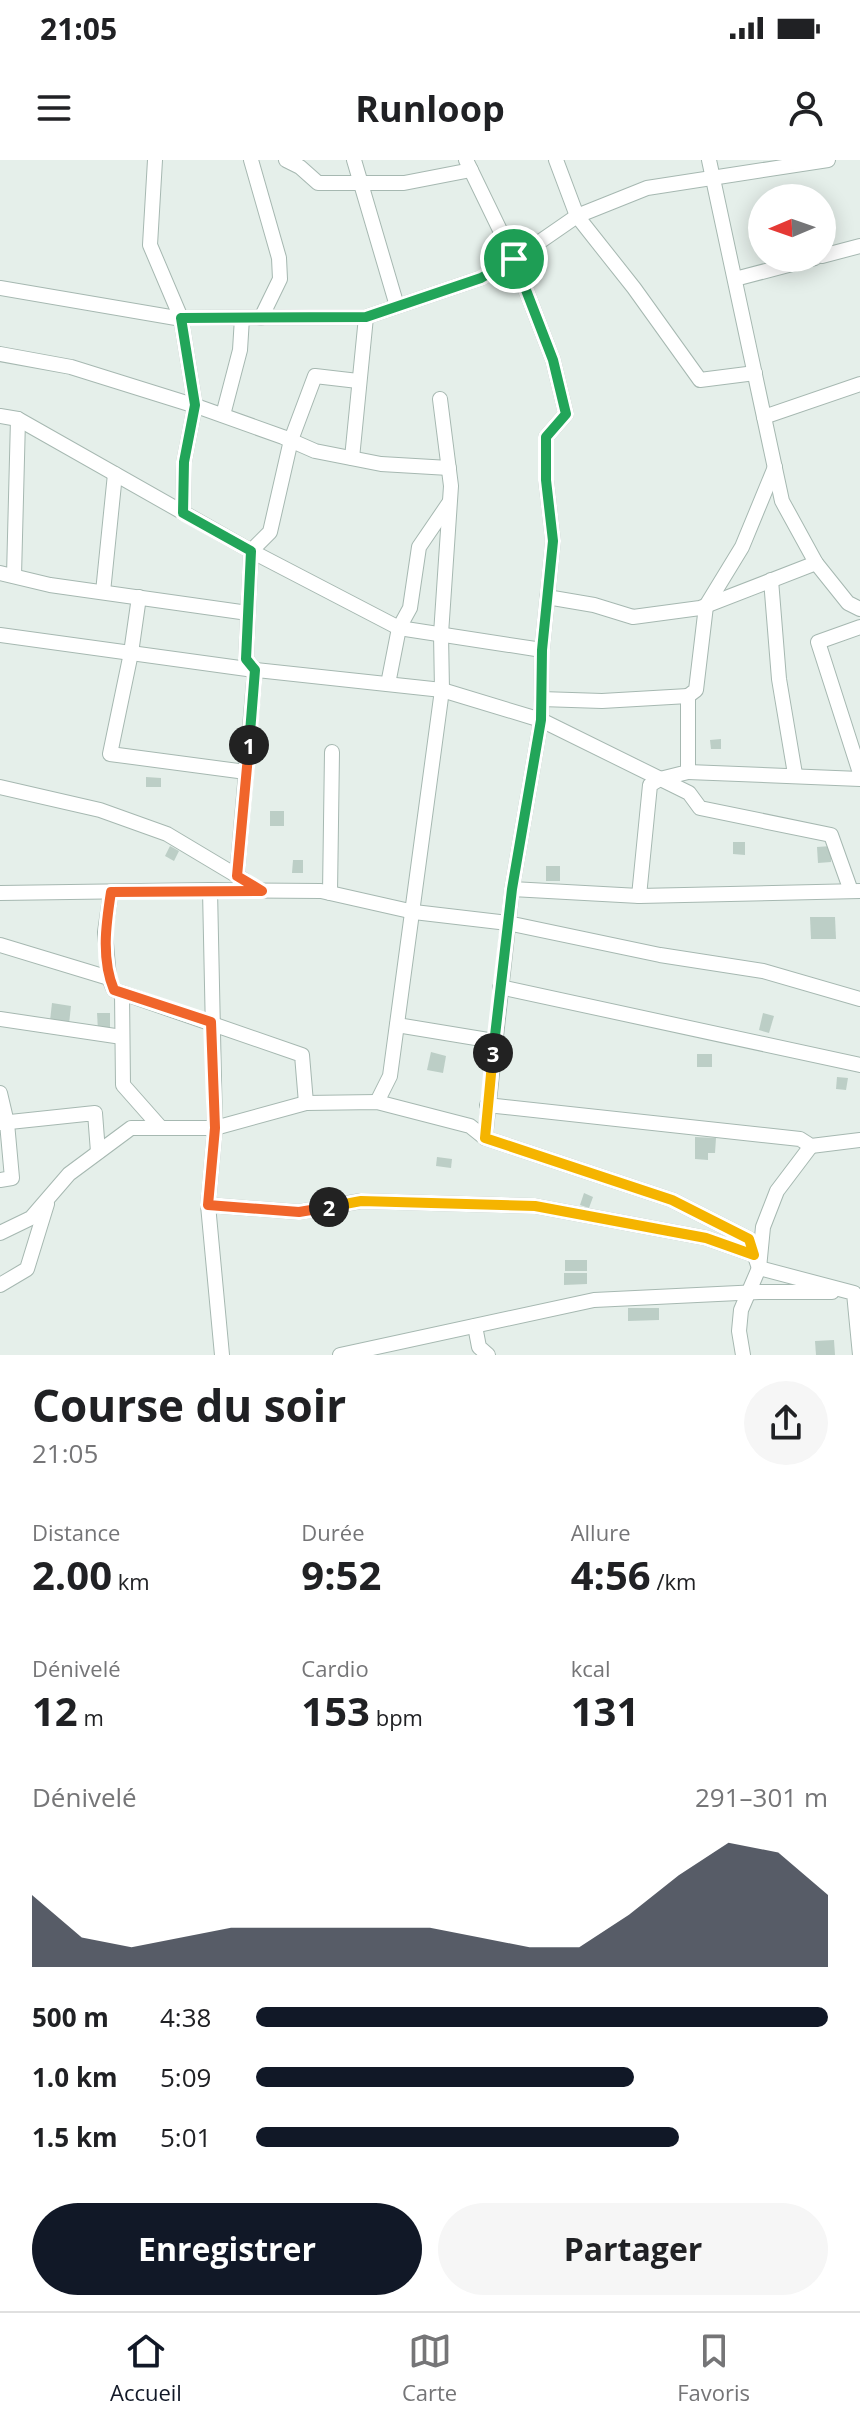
<!DOCTYPE html>
<html lang="fr">
<head>
<meta charset="utf-8">
<style>
	:root { --surface:#fff; --page:#f6f6f6; --text:#202124; --muted:#757577; --line:#e0e0e0; --accent:#111827 }
	body { margin:0; font-family:"Open Sans",sans-serif; background:var(--page); color:var(--text); height:100vh; display:flex; flex-direction:column; font-size:30px; white-space:nowrap }
	* { box-sizing:border-box; margin:0 }
	p { font-size:26px; color:var(--muted) }
	.icon { flex:none; width:44px; height:44px; fill:none; stroke:currentColor; stroke-width:2; stroke-linecap:round; stroke-linejoin:round }
	.map { position:relative; height:1195px; overflow:hidden }
	.panel { display:flex; flex-direction:column; background:var(--surface); flex:1 }
	.panel>* { flex:none }
	.needle { width:52px; rotate:268deg }
	.fabs { position:absolute; left:748px; top:24px; display:grid; gap:16px }
	.fabs a { display:grid; place-items:center; width:88px; height:88px; border-radius:50%; background:var(--surface); box-shadow:0 4px 20px #0003; font-size:40px }
	.pin { position:absolute; display:grid; place-items:center; width:68px; height:68px; color:#fff; margin:-34px; border:4px solid #fff; border-radius:50%; box-shadow:0 2px 8px #0007 }
	.km { position:absolute; width:40px; height:40px; margin:-20px; border-radius:50%; background:#222; color:#fff; font-size:22px; line-height:40px; text-align:center }
	.round { display:grid; place-items:center; flex:none; width:84px; height:84px; border-radius:42px; background:var(--page) }
	.headline { display:flex; align-items:center; justify-content:space-between; height:136px; padding:0 32px }
	h1 { font-size:44px; font-weight:700; line-height:60px }
	.stats { display:grid; grid-template-columns:repeat(3,1fr); gap:12px; height:136px; padding:8px 32px }
	.stats div { display:grid; align-content:center }
	.stats b { font-size:40px; font-weight:700 }
	.stats small { font-size:22px; font-weight:400 }
	.stats p { font-size:22px }
	.chart { height:224px; padding:16px 32px }
	.chart p { display:flex; justify-content:space-between }
	.chart svg { width:100%; height:144px; margin-top:8px; fill:var(--accent); opacity:.7 }
	.action { display:flex; gap:16px; margin-top:auto; padding:16px 32px }
	.action a { flex:1; height:92px; border-radius:48px; background:var(--accent); color:#fff; font-size:32px; font-weight:700; line-height:92px; text-align:center }
	.action a+a { background:var(--page); color:var(--text) }
	ul { padding:0 32px; list-style:none; font-size:26px }
	li { display:grid; grid-template-columns:128px 96px 1fr; align-items:center; height:60px }
	li i { height:20px; border-radius:10px; background:var(--accent) }
	.status { display:flex; justify-content:space-between; align-items:center; height:56px; padding:0 40px; background:var(--surface); direction:ltr }
	.status svg { height:22px; fill:currentColor }
	header { display:flex; justify-content:space-between; align-items:center; height:104px; padding:0 32px; background:var(--surface); font-size:36px; font-weight:700 }
	.tabs { display:flex; justify-content:space-around; align-items:center; height:112px; border-top:2px solid var(--line); background:var(--surface); font-size:22px; color:var(--muted) }
	.tabs a { display:grid; justify-items:center; gap:4px }
	.tabs .active { color:var(--accent) }
	.map>svg:first-child { display:block }
</style>
</head>
<body>
<div class="status"><b>21:05</b><svg viewBox="0 0 49 12"><path d="M0 12V9h3v3zM5 12V6h3v6zM10 12V3h3v9zM15 12V0h3v12zM26 1h20v11H26zM47 4h2v5h-2z"/></svg></div>
<header><svg class="icon" aria-label="menu" viewBox="0 0 24 24"><path d="M4 6h16M4 12h16M4 18h16"/></svg>Runloop<svg class="icon" aria-label="person" viewBox="0 0 24 24"><circle cx="12" cy="8" r="4"/><path d="M4 21q1-7 8-7t8 7"/></svg></header>
<div class="map">
<svg width="860" height="1195" viewBox="0 0 860 1195">
	<rect width="100%" height="100%" fill="#e5efea"/>
	<g fill="#bccec6">
		<polygon points="721,579 721,589 711,589 710,580"/>
		<polygon points="146,617 161,618 161,627 146,627"/>
		<rect x="270" y="651" width="14" height="15"/>
		<polygon points="733,682 745,682 745,695 733,694"/>
		<polygon points="170,686 179,691 174,701 165,696"/>
		<polygon points="831,686 831,702 818,703 817,687"/>
		<polygon points="293,700 303,700 303,713 292,713"/>
		<rect x="546" y="706" width="14" height="15"/>
		<polygon points="810,757 835,757 836,779 811,779"/>
		<polygon points="52,843 71,846 69,864 50,861"/>
		<polygon points="97,853 110,853 110,870 98,870"/>
		<polygon points="763,853 774,856 769,873 759,870"/>
		<polygon points="431,892 446,896 443,913 427,910"/>
		<rect x="697" y="894" width="15" height="13"/>
		<polygon points="837,917 848,918 846,930 836,929"/>
		<polygon points="695,977 716,978 715,993 708,993 708,1000 695,999"/>
		<polygon points="437,997 452,999 451,1008 436,1006"/>
		<polygon points="584,1033 593,1037 589,1048 580,1045"/>
		<rect x="565" y="1100" width="22" height="11"/>
		<polygon points="564,1113 587,1113 587,1124 564,1125"/>
		<polygon points="628,1148 659,1148 659,1160 628,1161"/>
		<polygon points="834,1180 835,1195 816,1195 815,1181"/>
	</g>
	<g fill="none" stroke-linecap="round" stroke-linejoin="round">
		<defs>
			<g id="minor">
				<polyline points="155,0 150,85 181,158 195,245 184,302 183,353"/>
				<polyline points="251,0 279,98 280,119 261,158"/>
				<polyline points="286,0 300,7 318,23 404,23 471,10"/>
				<polyline points="354,0 397,146"/>
				<polyline points="466,0 514,99 553,200 566,254 546,277 546,320 553,381 542,490 541,560 512,729 485,978"/>
				<polyline points="556,0 577,56 634,128 700,220 755,213"/>
				<polyline points="709,0 782,341 816,403 848,443 860,449"/>
				<polyline points="822,96 860,86"/>
				<polyline points="735,119 815,98"/>
				<polyline points="0,128 176,158 366,157 481,118 509,103 577,56 647,28 828,0"/>
				<polyline points="0,194 71,207 199,247 283,277 315,291 381,304 449,308"/>
				<polyline points="223,255 240,190 242,158"/>
				<polyline points="0,256 18,259 251,391 399,468 542,490"/>
				<polyline points="764,257 860,224"/>
				<polyline points="352,298 366,157"/>
				<polyline points="0,413 50,425 248,453"/>
				<polyline points="14,416 18,259"/>
				<polyline points="771,420 779,519 795,614"/>
				<polyline points="103,432 115,314"/>
				<polyline points="139,437 131,493 110,594 246,612"/>
				<polyline points="547,437 594,445 633,457 700,448 816,403"/>
				<polyline points="860,467 818,482 860,613"/>
				<polyline points="0,475 247,509 442,530 541,560 689,633 700,648 831,675 851,731"/>
				<polyline points="388,524 399,468 410,448 419,387 449,343"/>
				<polyline points="541,539 602,541 688,536"/>
				<polyline points="688,612 860,619"/>
				<polyline points="0,627 100,650 167,674 244,720"/>
				<polyline points="237,716 255,510 246,499 251,391 270,372 291,280 315,216 358,221"/>
				<polyline points="512,729 639,736 860,731"/>
				<polyline points="210,730 215,968 208,1045 222,1195"/>
				<polyline points="0,733 210,730 321,731 414,752 508,763 660,795 763,811 860,839"/>
				<polyline points="330,733 332,592"/>
				<polyline points="639,736 650,625 660,619 688,612 688,536 696,530 706,446 742,387 775,307"/>
				<polyline points="0,785 109,818 114,830 302,895 306,943"/>
				<polyline points="109,818 105,772 111,732"/>
				<polyline points="500,827 860,905"/>
				<polyline points="122,833 123,925 161,968"/>
				<polyline points="0,859 122,877"/>
				<polyline points="397,865 494,881"/>
				<polyline points="0,933 7,963 12,1018 0,1020"/>
				<polyline points="377,942 390,916 442,530 441,474 451,326 440,239"/>
				<polyline points="487,945 800,979 811,986 860,980"/>
				<polyline points="0,963 95,953 98,992"/>
				<polyline points="208,1045 299,1052 361,1041 535,1046 706,1078 754,1095"/>
				<polyline points="0,1073 31,1058 69,1014 131,968 215,968 306,943 377,942 470,966 485,978 672,1040 749,1079 759,1108 854,1133 860,1195"/>
				<polyline points="0,1125 27,1109 47,1044"/>
				<polyline points="475,1166 479,1187 488,1195"/>
				<polyline points="340,1195 594,1140 759,1132 832,1132"/>
				<polyline points="743,1195 739,1171 741,1150 759,1108 763,1067 777,1031 811,986"/>
			</g>
		</defs>
		<use href="#minor" stroke="#a6b8b1" stroke-width="16"/>
		<use href="#minor" stroke="#fff" stroke-width="14"/>
	</g>
	<g fill="none" stroke-linecap="round" stroke-linejoin="round">
		<defs>
			<polyline id="split-1" points="249,585 255,510 246,499 251,391 183,353 184,302 195,245 181,158 366,157 481,118 514,99"/>
			<path id="split-2" d="M249 585 237 716 262 731 111 732C106 764 101 799 114 830L211 862 215 968 208 1045 299 1052 329 1047"/>
			<polyline id="split-3" points="329,1047 361,1041 535,1046 706,1078 754,1095 749,1079 672,1040 485,978 493,893"/>
			<polyline id="split-4" points="493,893 512,729 541,560 542,490 553,381 546,320 546,277 566,254 553,200 514,99"/>
		</defs>
		<use href="#split-1" stroke="#fff" stroke-width="16"/>
		<use href="#split-2" stroke="#fff" stroke-width="16"/>
		<use href="#split-3" stroke="#fff" stroke-width="16"/>
		<use href="#split-4" stroke="#fff" stroke-width="16"/>
		<use href="#split-1" stroke="#22a559" stroke-width="10"/>
		<use href="#split-2" stroke="#f0652b" stroke-width="10"/>
		<use href="#split-3" stroke="#f5b400" stroke-width="10"/>
		<use href="#split-4" stroke="#22a559" stroke-width="10"/>
	</g>
</svg>
<div class="fabs">
<a><svg class="needle" viewBox="-14 -14 28 28"><path d="M0-13l5 13h-10z" fill="#e53935"/><path d="M0 13l5-13h-10z" fill="#757577"/></svg></a>
</div>
<div class="pin" style="left:514px;top:99px;background:#1e9e55"><svg class="icon" aria-label="arrive" viewBox="0 0 24 24"><path d="M6 21V4h12l-3 4 3 4H6"/></svg></div>
<b class="km" style="left:249px;top:585px">1</b>
<b class="km" style="left:329px;top:1047px">2</b>
<b class="km" style="left:493px;top:893px">3</b>
</div>
<section class="panel">
<div class="headline"><div><h1>Course du soir</h1><p>21:05</p></div><a class="round"><svg class="icon" aria-label="share" viewBox="0 0 24 24"><path d="M12 15V3M7 8l5-5 5 5M5 13v7h14v-7"/></svg></a></div>
<div class="stats">
<div><p>Distance</p><b>2.00<small> km</small></b></div>
<div><p>Durée</p><b>9:52</b></div>
<div><p>Allure</p><b>4:56<small> /km</small></b></div>
</div>
<div class="stats">
<div><p>Dénivelé</p><b>12<small> m</small></b></div>
<div><p>Cardio</p><b>153<small> bpm</small></b></div>
<div><p>kcal</p><b>131</b></div>
</div>
<div class="chart"><p><span>Dénivelé</span>291–301 m</p>
<svg viewBox="0 0 160 44" preserveAspectRatio="none"><path d="M0 44V22L10 35L20 38L30 35L40 32L50 32L60 32L70 32L80 32L90 35L100 38L110 38L120 28L130 16L140 6L150 9L160 22V44z"/></svg>
</div>
<ul>
<li><b>500 m</b>4:38<i style="width:100%"></i></li>
<li><b>1.0 km</b>5:09<i style="width:66%"></i></li>
<li><b>1.5 km</b>5:01<i style="width:74%"></i></li>
</ul>
<div class="action"><a>Enregistrer</a><a>Partager</a></div>
</section>
<nav class="tabs">
<a class="active"><svg class="icon" aria-label="home" viewBox="0 0 24 24"><path d="M3 11l9-7 9 7M6 9v11h12V9"/></svg>Accueil</a>
<a><svg class="icon" aria-label="map" viewBox="0 0 24 24"><path d="M3 6l6-2 6 2 6-2v14l-6 2-6-2-6 2zM9 4v14M15 6v14"/></svg>Carte</a>
<a><svg class="icon" aria-label="saved" viewBox="0 0 24 24"><path d="M7 4h10v16l-5-4-5 4z"/></svg>Favoris</a>
</nav>
</body>
</html>
